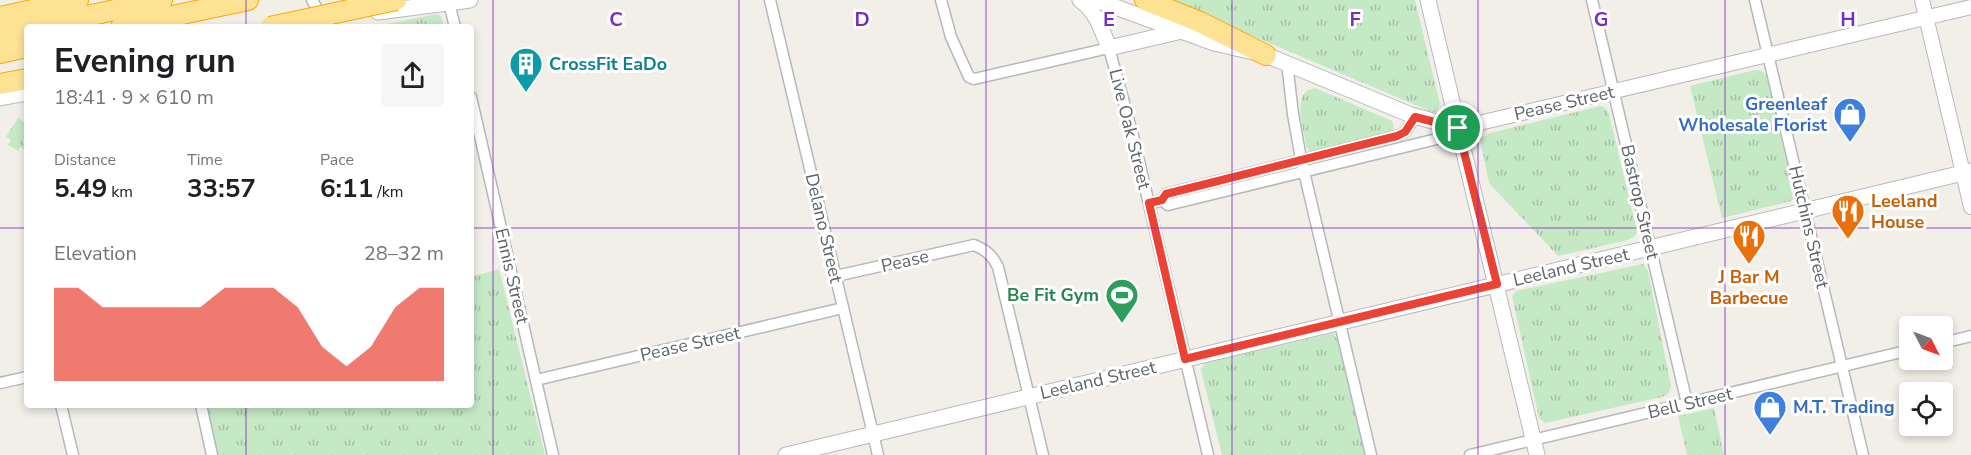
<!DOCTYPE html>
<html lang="en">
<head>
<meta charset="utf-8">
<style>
	:root { --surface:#fff; --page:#f6f6f6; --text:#202124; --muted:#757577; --accent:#ea4335 }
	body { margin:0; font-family:"Nunito Sans",sans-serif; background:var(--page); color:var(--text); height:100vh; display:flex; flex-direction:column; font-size:22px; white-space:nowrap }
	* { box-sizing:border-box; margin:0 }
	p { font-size:20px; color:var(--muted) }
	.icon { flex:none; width:33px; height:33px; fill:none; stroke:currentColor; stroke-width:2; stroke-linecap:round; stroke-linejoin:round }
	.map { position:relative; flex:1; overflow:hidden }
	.panel { position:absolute; left:24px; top:24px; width:450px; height:384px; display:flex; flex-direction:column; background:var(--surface); border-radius:6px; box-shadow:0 3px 9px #0003 }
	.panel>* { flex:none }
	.needle { width:39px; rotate:132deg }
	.fabs { position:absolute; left:1899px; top:316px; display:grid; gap:12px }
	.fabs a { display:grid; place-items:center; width:54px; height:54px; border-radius:6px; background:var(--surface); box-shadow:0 3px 9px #0003; font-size:30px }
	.pin { position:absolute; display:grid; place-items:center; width:51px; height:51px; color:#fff; margin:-26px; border:3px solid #fff; border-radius:50%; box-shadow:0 2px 6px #0007 }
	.round { display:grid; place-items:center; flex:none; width:63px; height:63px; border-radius:6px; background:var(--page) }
	.head { display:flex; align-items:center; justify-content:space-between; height:102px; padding:0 30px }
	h1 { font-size:33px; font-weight:700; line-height:45px }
	.stats { display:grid; grid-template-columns:repeat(3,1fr); gap:9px; height:102px; padding:6px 30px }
	.stats div { display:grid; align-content:center }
	.stats b { font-size:26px; font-weight:700 }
	.stats small { font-size:16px; font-weight:400 }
	.stats p { font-size:16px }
	.chart { height:168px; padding:12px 30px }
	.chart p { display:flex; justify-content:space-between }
	.chart svg { width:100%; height:108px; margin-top:6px; fill:var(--accent); opacity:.7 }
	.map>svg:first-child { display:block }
</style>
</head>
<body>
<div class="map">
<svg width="1971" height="455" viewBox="0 0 1971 455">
	<defs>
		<pattern id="grass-tufts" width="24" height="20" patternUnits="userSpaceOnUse" patternTransform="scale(1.5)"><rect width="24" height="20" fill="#c5e8c5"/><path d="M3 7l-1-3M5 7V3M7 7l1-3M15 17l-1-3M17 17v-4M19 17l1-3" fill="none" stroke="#a3c0a4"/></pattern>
	</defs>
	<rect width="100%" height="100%" fill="#f1efe8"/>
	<g fill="url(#grass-tufts)">
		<polygon points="1159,0 1415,0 1440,104 1436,112 1432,112 1213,19"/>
		<polygon points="437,14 441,16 444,27 373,27"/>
		<polygon points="1755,70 1760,70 1768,76 1796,196 1791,201 1722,218 1690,86"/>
		<path d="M1315 88 1392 121 1394 130 1391 133 1315 153 1310 152 1307 147C1304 131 1290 91 1315 88Z"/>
		<polygon points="1601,106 1606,109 1609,114 1637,231 1635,236 1628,240 1558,256 1489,183 1480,139 1490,133"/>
		<polygon points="18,118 24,122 27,120 27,147 25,150 20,147 18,151 8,145 11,140 6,137"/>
		<polygon points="1643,264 1648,271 1671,386 1668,394 1662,397 1545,423 1539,418 1512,296 1516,291"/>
		<polygon points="499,269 545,455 217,455 204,405 471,405 471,277"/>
		<polygon points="1333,333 1338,341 1366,455 1222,455 1201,370 1205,363"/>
		<polygon points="1714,408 1724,455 1687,455 1678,416"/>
	</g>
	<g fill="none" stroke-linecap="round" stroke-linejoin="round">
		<defs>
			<g id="minor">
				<polyline points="312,0 323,19"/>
				<polyline points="770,0 878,455"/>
				<polyline points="941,0 951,37 969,77 974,79 1109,48 1133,136 1208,455"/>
				<polyline points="1592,0 1687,403"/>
				<polyline points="1755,0 1863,455"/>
				<polyline points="449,3 455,27"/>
				<polyline points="1287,63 1293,114 1301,159 1371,455"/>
				<polyline points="471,97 553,455"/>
				<polyline points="1162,200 1168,205 1445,137 1458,128"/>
				<polyline points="1156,202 1162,200 1166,194 1397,136 1405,132 1415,117"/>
				<path d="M836 276 974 245C986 250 992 255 998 267L1043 455"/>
				<polyline points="1942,343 1971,336"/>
				<polyline points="536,380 843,308"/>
				<polyline points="0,383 27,377"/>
				<polyline points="61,405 73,455"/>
				<polyline points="201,405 212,455"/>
				<polyline points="1470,455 1910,350"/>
			</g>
			<g id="tertiary">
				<polyline points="1922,0 1971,207"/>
				<polyline points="1458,128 1971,7"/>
			</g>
			<g id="secondary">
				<path d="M1080 0C1096 11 1102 30 1109 48L1182 31"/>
				<polyline points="1096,0 1214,43 1266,55 1411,115 1458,128"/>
				<path d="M1428 0C1463 152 1501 303 1537 455"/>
				<polyline points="378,12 470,0"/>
				<polyline points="0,98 27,93"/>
				<polyline points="786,455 1971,171"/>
			</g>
			<g id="motorway">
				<polyline points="1145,0 1200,22 1266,55"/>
				<polyline points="0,17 78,0"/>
				<polyline points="35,27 162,0"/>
				<polyline points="121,27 248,0"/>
				<polyline points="0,34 27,29"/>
				<polyline points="0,53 27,47"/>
				<polyline points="0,84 27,79"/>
			</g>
		</defs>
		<use href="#minor" stroke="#b5b8bc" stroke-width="13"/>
		<use href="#tertiary" stroke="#b5b8bc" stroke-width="16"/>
		<use href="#secondary" stroke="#b6babf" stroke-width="17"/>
		<use href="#motorway" stroke="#f9ab00" stroke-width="22"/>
		<use href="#minor" stroke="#fff" stroke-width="10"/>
		<use href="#tertiary" stroke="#fff" stroke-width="14"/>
		<use href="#secondary" stroke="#fff" stroke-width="15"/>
		<use href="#motorway" stroke="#fde293" stroke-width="20"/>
		<defs>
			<polyline id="motorway-bridge" points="270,27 396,0"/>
		</defs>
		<use href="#motorway-bridge" stroke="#f9ab00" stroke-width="22" stroke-linecap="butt"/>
		<use href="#motorway-bridge" stroke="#fde293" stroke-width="20"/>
	</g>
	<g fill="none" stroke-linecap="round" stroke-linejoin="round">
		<defs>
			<polygon id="route" points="1415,117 1458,128 1497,284 1185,359 1149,203 1162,200 1166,194 1397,136 1405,132"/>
		</defs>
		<use href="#route" stroke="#fff" stroke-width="12"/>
		<use href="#route" stroke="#ea4335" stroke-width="8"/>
	</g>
	<path fill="none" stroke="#7b2cbf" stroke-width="1.5" stroke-opacity="0.55" d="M246 0V27M493 0V455M739 0V455M986 0V455M1232 0V455M1478 0V455M1725 0V455M0 228H27M471 228H1971M246 405V455"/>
	<defs>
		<symbol id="building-pin" viewBox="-11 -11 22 30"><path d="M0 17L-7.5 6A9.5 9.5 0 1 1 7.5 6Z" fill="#0f9aa8" stroke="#fff"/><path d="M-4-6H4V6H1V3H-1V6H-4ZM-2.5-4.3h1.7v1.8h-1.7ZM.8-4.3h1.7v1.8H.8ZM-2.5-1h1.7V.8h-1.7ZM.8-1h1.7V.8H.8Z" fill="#fff"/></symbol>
		<symbol id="shop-pin" viewBox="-11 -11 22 30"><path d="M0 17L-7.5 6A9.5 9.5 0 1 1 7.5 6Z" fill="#3f7fe0" stroke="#fff"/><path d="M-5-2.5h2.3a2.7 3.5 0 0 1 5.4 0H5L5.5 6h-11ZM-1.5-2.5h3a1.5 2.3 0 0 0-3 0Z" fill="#fff"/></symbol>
		<symbol id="restaurant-pin" viewBox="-11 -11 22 30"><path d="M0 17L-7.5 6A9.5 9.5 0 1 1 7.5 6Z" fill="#e8710a" stroke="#fff"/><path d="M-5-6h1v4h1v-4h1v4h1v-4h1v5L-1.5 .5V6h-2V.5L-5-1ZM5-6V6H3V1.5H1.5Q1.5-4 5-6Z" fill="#fff"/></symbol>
		<symbol id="stadium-pin" viewBox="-11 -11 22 30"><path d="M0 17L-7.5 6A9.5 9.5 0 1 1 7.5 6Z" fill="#2e9e5b" stroke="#fff"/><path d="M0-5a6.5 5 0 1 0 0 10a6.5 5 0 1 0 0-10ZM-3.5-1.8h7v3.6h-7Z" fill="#fff"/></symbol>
	</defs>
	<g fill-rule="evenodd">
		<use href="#building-pin" x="507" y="45" width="38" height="52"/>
		<use href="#shop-pin" x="1831" y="95" width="38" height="52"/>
		<use href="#restaurant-pin" x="1829" y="192" width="38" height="52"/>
		<use href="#restaurant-pin" x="1730" y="217" width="38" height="52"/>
		<use href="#stadium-pin" x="1103" y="276" width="38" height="52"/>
		<use href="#shop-pin" x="1751" y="388" width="38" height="52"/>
	</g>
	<g text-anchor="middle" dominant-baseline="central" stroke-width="6" stroke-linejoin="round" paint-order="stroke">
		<g font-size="18" font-weight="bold" fill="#0d838f" stroke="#fff" text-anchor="start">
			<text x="549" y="64">CrossFit EaDo</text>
		</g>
		<g font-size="18" fill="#5f6368" stroke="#fff">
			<text transform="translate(1564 103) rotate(-13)">Pease Street</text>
			<text transform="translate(1130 129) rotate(76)">Live Oak Street</text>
			<text transform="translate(1640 202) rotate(77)">Bastrop Street</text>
			<text transform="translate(1809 227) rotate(77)">Hutchins Street</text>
			<text transform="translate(824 228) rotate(77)">Delano Street</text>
			<text transform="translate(905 261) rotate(-13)">Pease</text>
			<text transform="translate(1571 267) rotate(-13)">Leeland Street</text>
			<text transform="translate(512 276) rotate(77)">Ennis Street</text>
			<text transform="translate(690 344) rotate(-13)">Pease Street</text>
			<text transform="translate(1098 380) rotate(-13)">Leeland Street</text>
			<text transform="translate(1690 403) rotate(-13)">Bell Street</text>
		</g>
		<g font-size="18" font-weight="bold" fill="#366cbe" stroke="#fff" text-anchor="end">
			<text x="1827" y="104">Greenleaf<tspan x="1827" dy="21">Wholesale Florist</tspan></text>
			<text x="1793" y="407" text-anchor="start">M.T. Trading</text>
		</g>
		<g font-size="18" font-weight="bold" fill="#c56008" stroke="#fff" text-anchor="start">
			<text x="1871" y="201">Leeland<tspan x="1871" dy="21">House</tspan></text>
			<text x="1749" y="277" text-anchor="middle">J Bar M<tspan x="1749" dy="21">Barbecue</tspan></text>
		</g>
		<g font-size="18" font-weight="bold" fill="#27864d" stroke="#fff" text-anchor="end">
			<text x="1099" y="295">Be Fit Gym</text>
		</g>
	</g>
	<g font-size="20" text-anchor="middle" font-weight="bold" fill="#7b2cbf" stroke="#fff" stroke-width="6" stroke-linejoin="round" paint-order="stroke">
		<text x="616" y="26">C</text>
		<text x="862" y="26">D</text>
		<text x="1109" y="26">E</text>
		<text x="1355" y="26">F</text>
		<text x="1601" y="26">G</text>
		<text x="1848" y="26">H</text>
	</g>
</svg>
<div class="fabs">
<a><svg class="needle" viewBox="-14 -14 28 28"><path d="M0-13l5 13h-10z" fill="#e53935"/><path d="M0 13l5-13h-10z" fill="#757577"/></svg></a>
<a><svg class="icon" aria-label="locate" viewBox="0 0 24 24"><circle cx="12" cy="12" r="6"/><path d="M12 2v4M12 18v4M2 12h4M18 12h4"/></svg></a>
</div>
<div class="pin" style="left:1458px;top:128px;background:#1e9e55"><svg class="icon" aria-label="arrive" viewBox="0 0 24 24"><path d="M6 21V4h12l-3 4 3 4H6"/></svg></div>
<section class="panel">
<div class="head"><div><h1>Evening run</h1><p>18:41 · 9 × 610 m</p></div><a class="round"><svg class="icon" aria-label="share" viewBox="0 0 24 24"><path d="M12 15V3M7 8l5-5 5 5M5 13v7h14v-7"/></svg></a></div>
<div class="stats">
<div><p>Distance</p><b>5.49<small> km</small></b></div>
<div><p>Time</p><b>33:57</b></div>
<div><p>Pace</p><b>6:11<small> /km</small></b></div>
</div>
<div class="chart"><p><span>Elevation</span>28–32 m</p>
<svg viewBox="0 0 160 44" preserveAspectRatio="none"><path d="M0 44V6L10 6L20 14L30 14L40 14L50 14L60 14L70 6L80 6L90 6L100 14L110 30L120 38L130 30L140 14L150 6L160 6V44z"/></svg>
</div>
</section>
</div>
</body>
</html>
